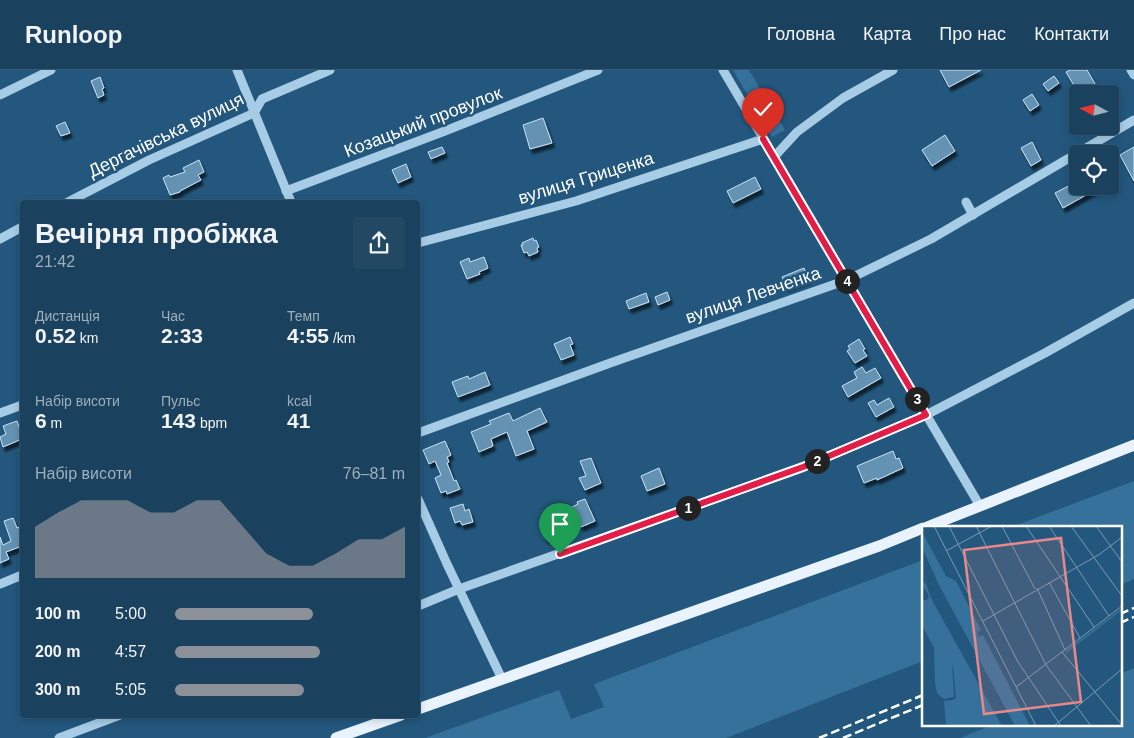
<!DOCTYPE html>
<html lang="uk">
<head>
<meta charset="utf-8">
<style>
	:root { --surface:#1a415e; --page:#234864; --text:#f1f3f6; --muted:#9fafbc; --line:#385a73; --accent:#8c9099 }
	body { margin:0; font-family:Helvetica,sans-serif; background:var(--page); color:var(--text); height:100vh; display:flex; flex-direction:column; font-size:19px; white-space:nowrap }
	* { box-sizing:border-box; margin:0 }
	p { font-size:16px; color:var(--muted) }
	.icon { flex:none; width:28px; height:28px; fill:none; stroke:currentColor; stroke-width:2; stroke-linecap:round; stroke-linejoin:round }
	.map { position:relative; flex:1; overflow:hidden }
	.panel { position:absolute; left:20px; top:130px; width:400px; height:518px; display:flex; flex-direction:column; background:var(--surface); border-radius:5px; box-shadow:0 2px 8px #0003,0 0 0 1px var(--line) }
	.panel>* { flex:none }
	.needle { width:32px; rotate:277deg }
	.fabs { position:absolute; left:1069px; top:15px; display:grid; gap:10px }
	.fabs a { display:grid; place-items:center; width:50px; height:50px; border-radius:5px; background:var(--surface); box-shadow:0 2px 8px #0003,0 0 0 1px var(--line); font-size:25px }
	.pin { position:absolute; display:grid; place-items:center; width:42px; height:42px; color:#fff; margin:-51px -21px; border-radius:50% 50% 50% 0; rotate:-45deg; box-shadow:0 0 5px #0007 }
	.pin .icon { rotate:45deg }
	.km { position:absolute; width:25px; height:25px; margin:-12px; border-radius:50%; background:#222; color:#fff; font-size:14px; line-height:25px; text-align:center }
	.round { display:grid; place-items:center; flex:none; width:52px; height:52px; border-radius:5px; background:var(--page) }
	.headline { display:flex; align-items:center; justify-content:space-between; height:85px; padding:0 15px }
	h1 { font-size:28px; font-weight:800; line-height:38px }
	.figures { display:grid; grid-template-columns:repeat(3,1fr); gap:8px; height:85px; padding:5px 15px }
	.figures div { display:grid; align-content:center }
	.figures b { font-size:21px; font-weight:800 }
	.figures small { font-size:14px; font-weight:400 }
	.figures p { font-size:14px }
	.chart { height:140px; padding:10px 15px }
	.chart p { display:flex; justify-content:space-between }
	.chart svg { width:100%; height:90px; margin-top:5px; fill:var(--accent); opacity:.7 }
	ul { padding:0 15px; list-style:none; font-size:16px }
	li { display:grid; grid-template-columns:80px 60px 1fr; align-items:center; height:38px }
	li i { height:12px; border-radius:6px; background:var(--accent) }
	header { display:flex; align-items:center; gap:30px; box-sizing:border-box; height:70px; padding:0 25px; background:var(--surface); border-bottom:1px solid var(--line) }
	header strong { font-size:24px }
	nav { display:flex; gap:28px; margin-inline-start:auto; font-size:18px }
	.map>svg:first-child { display:block }
</style>
</head>
<body>
<header>
<strong>Runloop</strong>
<nav><a>Головна</a><a>Карта</a><a>Про нас</a><a>Контакти</a></nav>
</header>
<div class="map">
<svg width="1134" height="668" viewBox="0 0 1134 668">
	<defs>
		<filter id="shadow"><feDropShadow dx="2.5" dy="4.5" stdDeviation="1" flood-color="#0009"/></filter>
	</defs>
	<rect width="100%" height="100%" fill="#23577d"/>
	<g fill="#36719b">
		<polygon points="733,0 749,0 785,60 772,67"/>
		<polygon points="1134,411 1134,509 1120,515 1120,457 1011,457"/>
		<polygon points="923,490 923,591 726,668 425,668 559,620 571,649 604,637 602,632 594,614"/>
		<polygon points="1134,598 1134,668 960,668 995,654 1120,654 1120,604"/>
	</g>
	<g fill="#6492b2" stroke="#cae3f5" filter="url(#shadow)">
		<polygon points="940,0 981,0 949,17"/>
		<polygon points="1070,0 1087,0 1101,24 1079,24 1066,2"/>
		<polygon points="1054,6 1059,13 1048,21 1043,14"/>
		<polygon points="100,7 104,18 102,19 104,25 98,28 91,11"/>
		<polygon points="1032,24 1039,35 1030,41 1023,30"/>
		<polygon points="543,48 552,73 530,79 523,55"/>
		<polygon points="65,52 70,63 61,66 56,56"/>
		<polygon points="945,65 955,81 932,96 922,80"/>
		<polygon points="1032,72 1041,90 1031,96 1021,78"/>
		<polygon points="442,77 445,83 431,89 428,82"/>
		<polygon points="1134,77 1134,111 1120,85"/>
		<polygon points="199,90 204,102 198,105 201,110 180,121 180,122 170,125 163,108 169,105 170,107 185,102 183,98"/>
		<polygon points="406,94 411,107 398,113 392,100"/>
		<polygon points="755,107 761,119 733,133 727,121"/>
		<polygon points="1078,111 1078,116 1102,116 1063,138 1055,123"/>
		<polygon points="533,168 534,171 536,170 539,177 537,178 538,182 529,186 527,182 524,183 521,175 523,175 522,173"/>
		<polygon points="484,187 488,198 479,202 480,204 467,209 460,192 469,188 470,192"/>
		<polygon points="804,198 808,209 786,217 782,207"/>
		<polygon points="667,222 670,230 658,235 655,227"/>
		<polygon points="646,223 649,232 629,239 626,231"/>
		<polygon points="570,267 573,274 570,275 574,285 561,290 554,274"/>
		<polygon points="859,269 865,279 863,280 867,286 855,293 847,281 850,279 848,276"/>
		<polygon points="862,297 866,303 875,298 881,308 848,327 842,316 857,308 854,302"/>
		<polygon points="485,302 490,315 458,327 452,312 468,306 469,309"/>
		<polygon points="889,328 894,337 876,347 868,333 874,330 877,335"/>
		<polygon points="540,338 547,352 527,361 534,379 516,386 507,362 491,369 493,376 479,382 471,362 491,354 489,351 509,343 513,351"/>
		<polygon points="17,351 22,365 22,369 3,377 0,367 6,364 3,356"/>
		<polygon points="445,371 451,385 447,387 449,392 447,393 454,411 456,410 460,419 447,424 446,421 441,423 435,408 441,405 435,391 429,394 423,380"/>
		<polygon points="893,381 896,389 899,388 903,398 877,410 877,408 864,413 857,396"/>
		<polygon points="591,388 601,413 585,420 579,408 586,406 580,391"/>
		<polygon points="659,398 665,414 647,421 641,406"/>
		<polygon points="585,429 595,451 581,457 579,453 574,455 568,439 578,434 577,432"/>
		<polygon points="463,434 465,441 469,439 473,452 462,455 460,451 455,453 450,438"/>
		<polygon points="13,448 17,458 22,456 22,476 6,482 9,489 0,493 0,467 3,475 11,471 4,451"/>
		<polygon points="558,453 562,464 546,469 542,459"/>
	</g>
	<g fill="none" stroke-linecap="round" stroke-linejoin="round">
		<g stroke="#a7cce6" stroke-width="9">
			<polyline points="237,0 291,132"/>
			<polyline points="723,0 980,436"/>
			<polyline points="1131,0 1134,5"/>
			<polyline points="0,25 51,0"/>
			<polyline points="774,87 797,62 843,28 893,0"/>
			<polyline points="286,121 445,61 598,0"/>
			<polyline points="68,132 149,90 254,43 262,29 330,0"/>
			<polyline points="966,132 973,145"/>
			<polyline points="0,169 22,157"/>
			<polyline points="418,173 576,131 763,69"/>
			<polyline points="0,343 22,335"/>
			<polyline points="418,363 613,292 847,210 931,169 1134,50"/>
			<polyline points="418,429 447,494 502,609"/>
			<polyline points="0,514 22,505"/>
			<polyline points="418,536 459,519 803,397 926,345 1045,283 1134,233"/>
			<polyline points="59,668 120,645"/>
		</g>
		<g stroke="#e8f3fd" stroke-width="11">
			<polyline points="927,457 1134,375"/>
			<polyline points="418,639 879,476 923,458"/>
			<polyline points="336,668 401,645"/>
		</g>
		<g stroke="#fff" stroke-width="2.5" stroke-dasharray="9 4" stroke-linecap="butt">
			<polyline points="1120,544 1134,538"/>
			<polyline points="1120,553 1134,547"/>
			<polyline points="819,668 923,625"/>
			<polyline points="843,668 923,635"/>
		</g>
	</g>
	<g fill="none" stroke-linecap="round" stroke-linejoin="round">
		<defs>
			<polyline id="route" points="560,484 803,397 926,345 763,69"/>
		</defs>
		<use href="#route" stroke="#fff" stroke-width="10"/>
		<use href="#route" stroke="#e11d48" stroke-width="6"/>
	</g>
	<g text-anchor="middle" dominant-baseline="central" stroke-width="5" stroke-linejoin="round" paint-order="stroke">
		<g font-size="18" fill="#fff" stroke="#23577d">
			<text transform="translate(423 52) rotate(-21)">Козацький провулок</text>
			<text transform="translate(166 65) rotate(-26)">Дергачівська вулиця</text>
			<text transform="translate(586 108) rotate(-17)">вулиця Гриценка</text>
			<text transform="translate(753 225) rotate(-19)">вулиця Левченка</text>
		</g>
	</g>
	<g transform="translate(922 456)">
		<rect width="200" height="200" fill="#23577d"/>
		<path d="M0 6 24 50 34 55 59 104 55 106 57 111 61 109 108 200H93L17 59 0 21ZM3 56 11 76 80 200H24L22 175 31 174 34 172 31 141 30 139 32 171 22 173 15 167 13 157 12 122 0 99V74H5L7 70 0 58ZM200 82V84L144 127 143 125Z" fill="#36719b"/>
		<path fill="none" stroke="#7b9ab1" stroke-width="1" d="M12 0 114 200M27 0 96 136 139 200M54 0 124 139 169 200M80 0 113 63M104 0 172 101M127 0 187 90M149 0 200 70M174 0 200 36M24 25 70 0M127 56 158 112M115 62 143 124M61 95 178 28 200 11M140 126 200 199M94 161 200 80M132 200 200 143"/>
		<path fill="#e88989" fill-opacity="0.15" stroke="#e88989" stroke-width="2.5" d="M139 12 159 176 62 188 42 24Z"/>
		<rect width="200" height="200" fill="none" stroke="#fff" stroke-width="2.5"/>
	</g>
</svg>
<div class="fabs">
<a><svg class="needle" viewBox="-14 -14 28 28"><path d="M0-13l5 13h-10z" fill="#e53935"/><path d="M0 13l5-13h-10z" fill="#9fafbc"/></svg></a>
<a><svg class="icon" aria-label="locate" viewBox="0 0 24 24"><circle cx="12" cy="12" r="6"/><path d="M12 2v4M12 18v4M2 12h4M18 12h4"/></svg></a>
</div>
<div class="pin" style="left:560px;top:484px;background:#1e9e55"><svg class="icon" aria-label="arrive" viewBox="0 0 24 24"><path d="M6 21V4h12l-3 4 3 4H6"/></svg></div>
<div class="pin" style="left:763px;top:69px;background:#d93025"><svg class="icon" aria-label="check" viewBox="0 0 24 24"><path d="M5 12l5 5 9-10"/></svg></div>
<b class="km" style="left:688px;top:438px">1</b>
<b class="km" style="left:817px;top:391px">2</b>
<b class="km" style="left:917px;top:329px">3</b>
<b class="km" style="left:847px;top:211px">4</b>
<section class="panel">
<div class="headline"><div><h1>Вечірня пробіжка</h1><p>21:42</p></div><a class="round"><svg class="icon" aria-label="share" viewBox="0 0 24 24"><path d="M12 15V3M7 8l5-5 5 5M5 13v7h14v-7"/></svg></a></div>
<div class="figures">
<div><p>Дистанція</p><b>0.52<small> km</small></b></div>
<div><p>Час</p><b>2:33</b></div>
<div><p>Темп</p><b>4:55<small> /km</small></b></div>
</div>
<div class="figures">
<div><p>Набір висоти</p><b>6<small> m</small></b></div>
<div><p>Пульс</p><b>143<small> bpm</small></b></div>
<div><p>kcal</p><b>41</b></div>
</div>
<div class="chart"><p><span>Набір висоти</span>76–81 m</p>
<svg viewBox="0 0 160 44" preserveAspectRatio="none"><path d="M0 44V19L10 12L20 6L30 6L40 6L50 12L60 12L70 6L80 6L90 19L100 32L110 38L120 38L130 32L140 25L150 25L160 19V44z"/></svg>
</div>
<ul>
<li><b>100 m</b>5:00<i style="width:60%"></i></li>
<li><b>200 m</b>4:57<i style="width:63%"></i></li>
<li><b>300 m</b>5:05<i style="width:56%"></i></li>
</ul>
</section>
</div>
</body>
</html>
